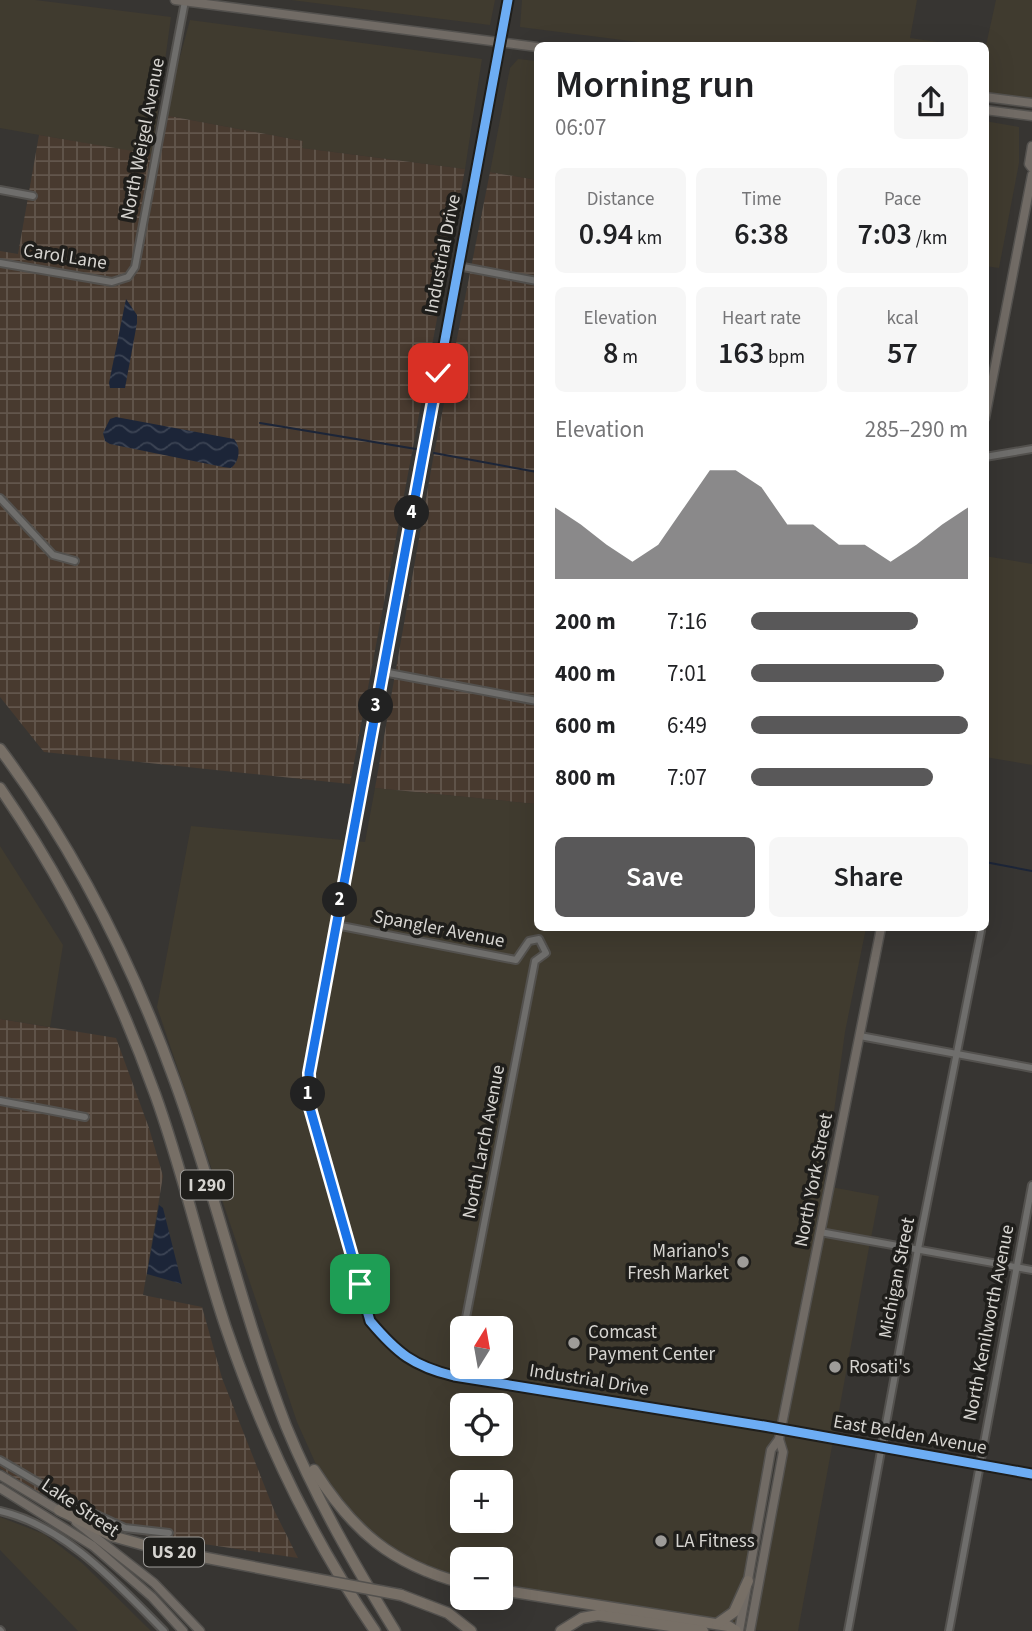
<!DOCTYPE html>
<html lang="en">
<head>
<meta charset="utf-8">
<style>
	:root { --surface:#fff; --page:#f6f6f6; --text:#202124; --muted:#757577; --accent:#595859 }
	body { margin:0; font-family:"Source Sans 3",sans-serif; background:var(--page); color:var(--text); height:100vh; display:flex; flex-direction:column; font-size:26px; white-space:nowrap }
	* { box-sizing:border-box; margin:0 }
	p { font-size:23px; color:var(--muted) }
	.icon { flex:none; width:38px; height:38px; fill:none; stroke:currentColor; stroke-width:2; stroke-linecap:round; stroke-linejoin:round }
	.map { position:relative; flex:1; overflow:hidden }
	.sheet { position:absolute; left:534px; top:42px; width:455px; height:889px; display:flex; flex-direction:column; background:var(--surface); border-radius:10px; box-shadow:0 7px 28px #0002 }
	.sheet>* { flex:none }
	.needle { width:46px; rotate:11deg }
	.tools { position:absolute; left:450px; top:1316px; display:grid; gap:14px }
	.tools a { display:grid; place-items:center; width:63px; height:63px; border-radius:10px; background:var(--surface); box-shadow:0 7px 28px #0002; font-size:35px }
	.pin { position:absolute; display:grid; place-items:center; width:60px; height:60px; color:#fff; margin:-30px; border-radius:14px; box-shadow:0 4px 10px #0006 }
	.km { position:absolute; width:35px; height:35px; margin:-18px; border-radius:50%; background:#222; color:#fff; font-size:19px; line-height:35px; text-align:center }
	.round { display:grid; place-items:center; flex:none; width:74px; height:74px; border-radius:10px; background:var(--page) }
	.overview { display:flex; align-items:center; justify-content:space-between; height:119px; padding:0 21px }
	h1 { font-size:38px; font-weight:600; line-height:52px }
	.figures { display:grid; grid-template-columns:repeat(3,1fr); gap:10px; height:119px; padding:7px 21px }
	.figures div { display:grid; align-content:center; border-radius:10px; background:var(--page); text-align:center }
	.figures b { font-size:30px; font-weight:600 }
	.figures small { font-size:19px; font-weight:400 }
	.figures p { font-size:19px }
	.chart { height:196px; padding:14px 21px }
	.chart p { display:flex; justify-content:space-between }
	.chart svg { width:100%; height:126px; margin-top:7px; fill:var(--accent); opacity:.7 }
	.cta { display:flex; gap:14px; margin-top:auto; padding:14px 21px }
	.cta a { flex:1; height:80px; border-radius:10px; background:var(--accent); color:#fff; font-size:28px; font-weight:600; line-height:80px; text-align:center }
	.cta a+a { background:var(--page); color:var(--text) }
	ul { padding:0 21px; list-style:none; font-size:23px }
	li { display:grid; grid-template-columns:112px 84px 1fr; align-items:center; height:52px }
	li i { height:18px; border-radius:9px; background:var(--accent) }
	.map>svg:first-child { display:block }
</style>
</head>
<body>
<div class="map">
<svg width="1032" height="1631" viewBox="0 0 1032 1631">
	<defs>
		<pattern id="industrial-grid" width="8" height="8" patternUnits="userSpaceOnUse" patternTransform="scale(1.75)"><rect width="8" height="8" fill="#483a2f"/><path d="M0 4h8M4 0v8" fill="none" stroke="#62564c"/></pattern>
		<pattern id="water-waves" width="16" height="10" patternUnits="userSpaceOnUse" patternTransform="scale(1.75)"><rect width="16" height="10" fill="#1c2538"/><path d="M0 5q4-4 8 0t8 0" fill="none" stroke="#3c4454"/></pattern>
	</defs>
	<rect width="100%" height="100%" fill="#373532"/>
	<g fill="#403b2f" fill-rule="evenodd">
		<polygon points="0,0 35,0 171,17 152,155 0,128"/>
		<polygon points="291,0 495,0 490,25"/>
		<polygon points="522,0 917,0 910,38 958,45 662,45 520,27"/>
		<polygon points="996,0 1032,0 1032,107 985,101 985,50"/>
		<polygon points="190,20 482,59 465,169 302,148 303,141 164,115"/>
		<polygon points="518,59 537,61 537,180 490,172 510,68"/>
		<polygon points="985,121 1019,127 1019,163 999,268 985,266"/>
		<polygon points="985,556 1032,564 1032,765 985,757"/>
		<path d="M375 788 537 804V928H866L845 1032 818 1227 744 1625 501 1586 500 1559H462V1578L441 1573 402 1557 367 1533 339 1502 319 1471 297 1422 157 1007 191 826 365 842ZM462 1328H500V1367H462ZM462 1405H500V1444H462ZM462 1482H500V1521H462Z"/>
		<polygon points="0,846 63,945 50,1027 0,1019"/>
		<polygon points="831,1187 879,1196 871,1238 823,1230"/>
		<polygon points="822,1234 870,1242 834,1438 784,1427"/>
		<polygon points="783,1432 833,1441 798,1631 747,1630"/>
		<polygon points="0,1517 44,1534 82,1563 151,1631 78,1631 0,1550"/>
	</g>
	<g fill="url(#industrial-grid)">
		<polygon points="164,115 303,141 302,148 465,169 350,784 44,752 0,697 0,251 18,254 39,135 156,155"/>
		<polygon points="490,172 537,180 537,804 375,788 433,459"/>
		<polygon points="0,1019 116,1038 149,1128 163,1176 143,1295 202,1307 222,1378 274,1510 298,1558 136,1534 89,1516 32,1489 0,1468"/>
	</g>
	<g fill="url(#water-waves)">
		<polygon points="126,299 137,315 137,323 125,388 110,388 109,383"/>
		<path d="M116 417 234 439C241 447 240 461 231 468L223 467 110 444 105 441 103 433 110 419Z"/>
		<polygon points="159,1205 163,1208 182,1284 147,1274"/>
	</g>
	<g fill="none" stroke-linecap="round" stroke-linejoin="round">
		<g stroke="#1c2538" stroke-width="2">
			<polyline points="260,423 416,449"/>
			<polyline points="434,453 537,472"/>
			<polyline points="985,862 1032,871"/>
		</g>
		<defs>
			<g id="minor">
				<path d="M508 0 309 1073 310 1108 370 1321C397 1353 413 1366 454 1376L764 1426 1032 1474"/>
				<polyline points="0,190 33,196"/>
				<polyline points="0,263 112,282 128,277 135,267 185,1"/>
				<polyline points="458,266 537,281"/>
				<polyline points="985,457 1032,449"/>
				<polyline points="0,498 53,555 75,561"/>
				<polyline points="383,672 537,701"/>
				<polyline points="336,925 516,960 529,941 539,939 546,953 535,961 464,1328"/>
				<polyline points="860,1036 1032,1068"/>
				<polyline points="0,1101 85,1117"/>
				<polyline points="820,1232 1032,1270"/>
				<polyline points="454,1376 462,1337"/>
				<polyline points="0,1460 82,1508 125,1528 169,1533"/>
				<path d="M0 1511C66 1526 118 1585 164 1631"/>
				<polyline points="0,1630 1,1631"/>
				<polyline points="848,1631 918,1249 981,931"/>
				<polyline points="949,1631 1032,1185"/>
			</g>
			<g id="major">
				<polyline points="175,0 537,47"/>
				<polyline points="985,97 1032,103"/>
				<polyline points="985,110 1032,116"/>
				<polyline points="1032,146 1029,164 1032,168"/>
				<polyline points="985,418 1032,175"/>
				<polyline points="0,1475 63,1513"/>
				<polyline points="0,1488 93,1546 152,1597 183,1631"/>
				<polyline points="76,1522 154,1583 200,1631"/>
				<polyline points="739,1631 771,1450 779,1439 881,928"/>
				<polyline points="750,1631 783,1452 779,1439"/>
			</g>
			<g id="highway">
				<path d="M0 749C74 848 132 963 174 1079 216 1193 242 1313 286 1426 315 1497 355 1566 395 1631"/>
				<path d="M0 788C65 882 116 986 155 1094 183 1171 200 1251 226 1328 262 1434 311 1538 375 1631"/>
				<path d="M314 1470C353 1531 391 1564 462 1583"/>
				<polyline points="59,1510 112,1536 155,1548 316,1579"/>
				<polyline points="500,1590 728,1626 736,1631"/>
				<polyline points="401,1595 448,1613 471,1631"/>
				<polyline points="717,1624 734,1612 748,1581"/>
				<polyline points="561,1631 582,1618 598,1615 703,1631"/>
			</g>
		</defs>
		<use href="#minor" stroke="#53514e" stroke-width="10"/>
		<use href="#major" stroke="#53514e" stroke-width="11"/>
		<use href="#highway" stroke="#53514e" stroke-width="13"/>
		<use href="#minor" stroke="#6f6e6c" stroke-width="6"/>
		<use href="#major" stroke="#716b65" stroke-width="8"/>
		<use href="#highway" stroke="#776f66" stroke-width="10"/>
		<defs>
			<polyline id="highway-bridge" points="316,1579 401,1595"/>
		</defs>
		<use href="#highway-bridge" stroke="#53514e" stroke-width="13" stroke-linecap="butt"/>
		<use href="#highway-bridge" stroke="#776f66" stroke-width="10"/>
		<defs>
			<path id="cycleway" d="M508 0 309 1073 310 1108 370 1321C397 1353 413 1366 454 1376L764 1426 1032 1474"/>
		</defs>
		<use href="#cycleway" stroke="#1f1e1b" stroke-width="13"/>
		<use href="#cycleway" stroke="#6dadf4" stroke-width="9"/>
	</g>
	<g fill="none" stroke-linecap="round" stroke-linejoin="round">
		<defs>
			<polyline id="route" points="360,1284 310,1108 309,1073 438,373"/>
		</defs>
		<use href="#route" stroke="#fff" stroke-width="14"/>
		<use href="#route" stroke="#1a73e8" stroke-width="9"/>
	</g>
	<g fill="#9e9c99" stroke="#1f1e1b" stroke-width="2.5">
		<circle cx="743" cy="1262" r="7"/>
		<circle cx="574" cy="1343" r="7"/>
		<circle cx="835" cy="1367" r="7"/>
		<circle cx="661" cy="1541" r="7"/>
	</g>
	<g text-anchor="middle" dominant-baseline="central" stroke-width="7" stroke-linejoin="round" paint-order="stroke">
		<g fill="#1f1e1b" stroke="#9f9d9a" stroke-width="2">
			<rect x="181" y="1170.5" width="52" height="29" rx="5"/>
			<rect x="144" y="1537.5" width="60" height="29" rx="5"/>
		</g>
		<g font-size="18" font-weight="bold" fill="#d6d4d0">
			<text x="207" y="1185">I 290</text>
			<text x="174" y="1552">US 20</text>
		</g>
		<g font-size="19" fill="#d6d4d0" stroke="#1f1e1b">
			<text transform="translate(143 139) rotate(-79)">North Weigel Avenue</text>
			<text transform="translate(443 254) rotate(-79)">Industrial Drive</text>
			<text transform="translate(65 257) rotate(9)">Carol Lane</text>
			<text transform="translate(439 929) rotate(11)">Spangler Avenue</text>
			<text transform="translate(484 1142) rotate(-79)">North Larch Avenue</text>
			<text transform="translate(814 1180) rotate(-79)">North York Street</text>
			<text transform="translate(897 1278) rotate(-79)">Michigan Street</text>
			<text transform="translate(989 1323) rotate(-79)">North Kenilworth Avenue</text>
			<text transform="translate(589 1380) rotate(9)">Industrial Drive</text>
			<text transform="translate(910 1435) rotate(10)">East Belden Avenue</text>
			<text transform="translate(80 1508) rotate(34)">Lake Street</text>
		</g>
		<g font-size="19" fill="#d6d4d0" stroke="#1f1e1b" text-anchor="start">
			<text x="729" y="1251" text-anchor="end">Mariano's<tspan x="729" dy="22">Fresh Market</tspan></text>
			<text x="588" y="1332">Comcast<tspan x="588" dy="22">Payment Center</tspan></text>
			<text x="849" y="1367">Rosati's</text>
			<text x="675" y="1541">LA Fitness</text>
		</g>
	</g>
</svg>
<div class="tools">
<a><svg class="needle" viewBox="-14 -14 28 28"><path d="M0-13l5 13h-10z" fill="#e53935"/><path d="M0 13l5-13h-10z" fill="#757577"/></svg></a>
<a><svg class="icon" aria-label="locate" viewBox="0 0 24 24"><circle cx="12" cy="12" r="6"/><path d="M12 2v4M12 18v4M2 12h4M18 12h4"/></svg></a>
<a>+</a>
<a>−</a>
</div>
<div class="pin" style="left:360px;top:1284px;background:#1e9e55"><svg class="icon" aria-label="arrive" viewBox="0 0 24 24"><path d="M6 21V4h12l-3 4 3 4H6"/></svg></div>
<div class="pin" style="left:438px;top:373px;background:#d93025"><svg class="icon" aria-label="check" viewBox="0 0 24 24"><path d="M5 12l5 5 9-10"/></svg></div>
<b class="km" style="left:308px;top:1094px">1</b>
<b class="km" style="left:340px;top:900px">2</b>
<b class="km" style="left:376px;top:706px">3</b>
<b class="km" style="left:412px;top:513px">4</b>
<section class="sheet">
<div class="overview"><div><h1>Morning run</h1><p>06:07</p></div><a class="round"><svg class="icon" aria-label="share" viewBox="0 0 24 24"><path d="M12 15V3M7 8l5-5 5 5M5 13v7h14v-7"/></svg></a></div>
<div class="figures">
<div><p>Distance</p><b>0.94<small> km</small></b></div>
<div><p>Time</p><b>6:38</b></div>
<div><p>Pace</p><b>7:03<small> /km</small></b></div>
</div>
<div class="figures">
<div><p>Elevation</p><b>8<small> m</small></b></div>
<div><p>Heart rate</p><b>163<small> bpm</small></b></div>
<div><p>kcal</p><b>57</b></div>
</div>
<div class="chart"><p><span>Elevation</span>285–290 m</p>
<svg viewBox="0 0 160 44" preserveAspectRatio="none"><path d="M0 44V19L10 25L20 32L30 38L40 32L50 19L60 6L70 6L80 12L90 25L100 25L110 32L120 32L130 38L140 32L150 25L160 19V44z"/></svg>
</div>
<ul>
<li><b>200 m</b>7:16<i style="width:77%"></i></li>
<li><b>400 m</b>7:01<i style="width:89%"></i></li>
<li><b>600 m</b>6:49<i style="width:100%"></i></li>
<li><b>800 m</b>7:07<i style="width:84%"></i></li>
</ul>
<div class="cta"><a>Save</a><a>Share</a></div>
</section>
</div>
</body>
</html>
